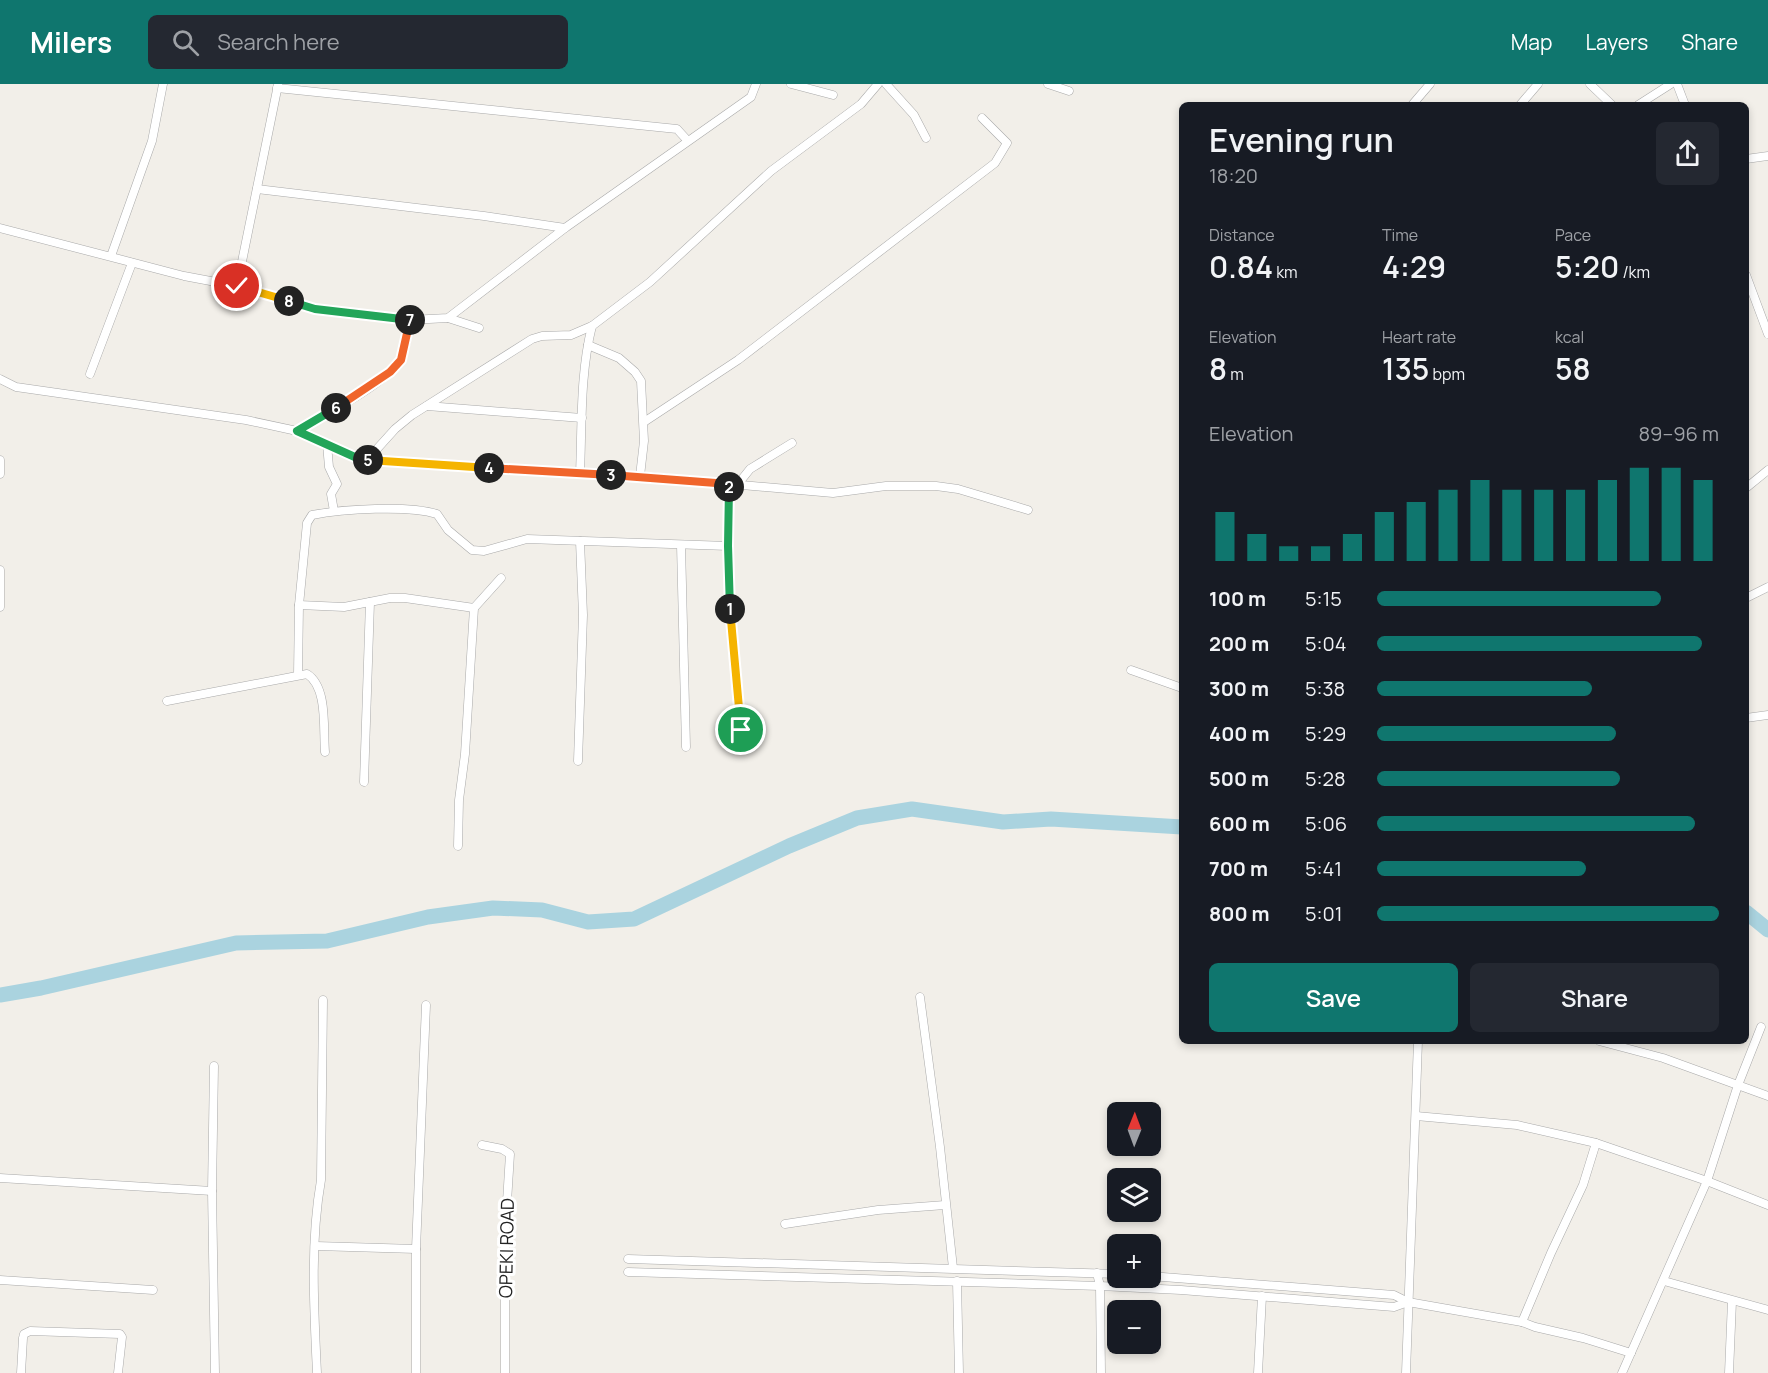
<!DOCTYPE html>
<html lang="en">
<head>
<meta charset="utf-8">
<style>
	:root { --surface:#171b24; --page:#242831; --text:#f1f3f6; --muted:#9ea1a6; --accent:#0f766e }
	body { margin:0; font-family:Manrope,sans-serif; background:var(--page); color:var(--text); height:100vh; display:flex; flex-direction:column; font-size:22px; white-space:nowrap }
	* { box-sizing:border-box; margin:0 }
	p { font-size:20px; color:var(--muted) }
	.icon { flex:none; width:33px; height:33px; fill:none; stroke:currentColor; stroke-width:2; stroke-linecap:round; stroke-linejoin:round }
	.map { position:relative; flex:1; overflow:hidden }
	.sheet { position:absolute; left:1179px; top:18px; width:570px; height:942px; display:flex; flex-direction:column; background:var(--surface); border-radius:9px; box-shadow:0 3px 9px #0003 }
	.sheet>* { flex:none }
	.needle { width:39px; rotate:1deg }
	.buttons { position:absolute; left:1107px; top:1018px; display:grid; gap:12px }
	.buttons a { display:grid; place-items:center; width:54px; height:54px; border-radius:9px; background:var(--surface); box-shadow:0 3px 9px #0003; font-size:30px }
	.pin { position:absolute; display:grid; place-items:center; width:51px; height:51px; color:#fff; margin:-26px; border:3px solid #fff; border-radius:50%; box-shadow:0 2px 6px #0007 }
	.km { position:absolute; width:30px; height:30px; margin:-15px; border-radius:50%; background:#222; color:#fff; font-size:16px; line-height:30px; text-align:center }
	.round { display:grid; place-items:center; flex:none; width:63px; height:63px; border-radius:9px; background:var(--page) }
	.headline { display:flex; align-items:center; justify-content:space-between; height:102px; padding:0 30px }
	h1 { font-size:33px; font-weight:600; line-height:45px }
	.stats { display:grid; grid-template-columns:repeat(3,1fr); gap:9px; height:102px; padding:6px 30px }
	.stats div { display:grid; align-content:center }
	.stats b { font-size:30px; font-weight:600 }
	.stats small { font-size:16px; font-weight:400 }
	.stats p { font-size:16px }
	.chart { height:168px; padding:12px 30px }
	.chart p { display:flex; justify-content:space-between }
	.chart svg { width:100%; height:108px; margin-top:6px; stroke:var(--accent); stroke-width:6 }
	.primary-button { display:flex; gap:12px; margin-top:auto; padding:12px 30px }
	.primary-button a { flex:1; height:69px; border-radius:9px; background:var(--accent); color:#fff; font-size:24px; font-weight:600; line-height:69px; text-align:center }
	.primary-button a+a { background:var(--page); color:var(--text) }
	ul { padding:0 30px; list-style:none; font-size:20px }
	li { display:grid; grid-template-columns:96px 72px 1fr; align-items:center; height:45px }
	li i { height:15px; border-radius:8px; background:var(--accent) }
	header { display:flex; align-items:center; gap:36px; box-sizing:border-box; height:84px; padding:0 30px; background:var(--accent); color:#fff }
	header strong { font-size:28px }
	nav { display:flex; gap:33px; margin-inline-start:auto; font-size:21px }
	.search { width:420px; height:54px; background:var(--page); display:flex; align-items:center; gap:15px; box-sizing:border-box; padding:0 21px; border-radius:9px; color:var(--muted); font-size:22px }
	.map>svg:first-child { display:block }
</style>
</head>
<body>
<header>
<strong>Milers</strong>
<div class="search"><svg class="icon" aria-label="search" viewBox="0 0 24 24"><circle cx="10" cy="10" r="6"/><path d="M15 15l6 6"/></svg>Search here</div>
<nav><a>Map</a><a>Layers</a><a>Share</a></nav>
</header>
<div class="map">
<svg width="1768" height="1289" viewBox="0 0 1768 1289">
	<rect width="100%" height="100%" fill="#f2efe9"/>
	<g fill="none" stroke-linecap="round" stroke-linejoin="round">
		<g stroke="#aad3df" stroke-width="15">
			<polyline points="1746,828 1768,846"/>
			<polyline points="0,911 41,904 236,859 327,857 428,833 493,824 542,826 588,838 634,835 789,762 857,734 912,725 1003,738 1051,735 1182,743"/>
		</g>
		<defs>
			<g id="street">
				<polyline points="791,0 833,11"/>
				<polyline points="886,0 914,31 926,54"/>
				<polyline points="1048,0 1069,7"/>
				<polyline points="1590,0 1612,21"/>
				<polyline points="1677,0 1685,21"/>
				<polyline points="277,4 677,45 687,56"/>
				<polyline points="1412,21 1430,0"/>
				<polyline points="1520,21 1538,0"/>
				<polyline points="1638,21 1671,0"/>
				<polyline points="1746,75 1768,72"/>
				<polyline points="257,105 484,132 565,144"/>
				<polyline points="0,144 184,192 237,202 315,225 410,236 448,234 565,144 751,13 756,0"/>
				<polyline points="111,172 152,57 163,0"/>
				<polyline points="1746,191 1768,250"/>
				<polyline points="237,202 278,1"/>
				<polyline points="448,234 479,244"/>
				<polyline points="588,261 619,274 635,288 641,297 644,357 640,392"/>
				<polyline points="90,290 132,179"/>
				<polyline points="0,295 16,303 246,336 297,347 357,374 367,376 580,390 640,392 833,409 886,402 936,402 958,405 1028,426"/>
				<polyline points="427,322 582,334"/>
				<polyline points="644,338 738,276 995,79 1007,59 982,34"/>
				<path d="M297 347C321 333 387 299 400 276 407 265 407 248 410 236"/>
				<polyline points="327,360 329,383 337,400 331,410 334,427"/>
				<polyline points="0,376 0,390"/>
				<polyline points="367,376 395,345 412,331 532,255 542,252 571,251 592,242 650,198 771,87 861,20 878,0"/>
				<path d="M580 390C582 341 580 289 592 242"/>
				<path d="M729 400C727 483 732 564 741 647"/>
				<polyline points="738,400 750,385 792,359"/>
				<polyline points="1746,404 1768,386"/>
				<polyline points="681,461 686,663"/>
				<polyline points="0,486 0,523"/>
				<polyline points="1746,514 1768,503"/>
				<polyline points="299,521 344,523 390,514 405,514 474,524"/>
				<polyline points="1131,586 1182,604"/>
				<path d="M298 591 299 521 307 439 312 431C343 425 408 421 437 430L448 446 472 466 484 467 527 455 728 462"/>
				<path d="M167 617 307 590C328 603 323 645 325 668"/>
				<polyline points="1746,634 1768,631"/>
				<polyline points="578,677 583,531 580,457"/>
				<polyline points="364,698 370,518"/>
				<polyline points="458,762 459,716 465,670 474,524 501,494"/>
				<polyline points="920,913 940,1063 953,1184"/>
				<polyline points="1599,957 1663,974 1768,1012"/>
				<polyline points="214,982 212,1107 215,1289"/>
				<polyline points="1416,1032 1517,1041 1596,1059 1707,1097 1768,1121"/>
				<polyline points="482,1061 502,1065 510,1070 505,1150 505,1289"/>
				<polyline points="0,1094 212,1107"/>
				<polyline points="785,1140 878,1126 945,1121"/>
				<polyline points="316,1162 416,1165"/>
				<polyline points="628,1175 1118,1190"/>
				<polyline points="628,1188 1100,1202 1181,1206 1394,1223 1408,1218"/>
				<polyline points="1097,1189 1100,1202 1101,1289"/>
				<polyline points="1150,1192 1394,1211 1408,1218 1522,1238 1535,1243 1583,1254 1631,1269"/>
				<polyline points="0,1196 153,1206"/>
				<polyline points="957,1197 959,1289"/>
				<polyline points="1664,1197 1768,1226"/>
				<polyline points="1522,1238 1551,1169 1583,1101 1596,1059"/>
				<polyline points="21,1289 23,1254 24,1250 30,1247 120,1250 122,1253 118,1289"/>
				<path d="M317 1289C314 1225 310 1159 321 1096L323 916"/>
				<polyline points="416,1289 416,1165 426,921"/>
				<polyline points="1258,1289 1262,1212"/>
				<polyline points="1406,1289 1418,957"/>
				<polyline points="1622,1289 1707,1097 1738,1001 1761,943"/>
				<polyline points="1729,1289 1732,1217"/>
			</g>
		</defs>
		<use href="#street" stroke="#a9a9a9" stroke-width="9"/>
		<use href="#street" stroke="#fff" stroke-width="8"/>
	</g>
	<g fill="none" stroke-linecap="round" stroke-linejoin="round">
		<defs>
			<polyline id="split-1" points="730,525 741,646"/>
			<polyline id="split-2" points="729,403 728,462 730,525"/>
			<polyline id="split-3" points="611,391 729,400 729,403"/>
			<polyline id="split-4" points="489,384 611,391"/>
			<polyline id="split-5" points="368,376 489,384"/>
			<polyline id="split-6" points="336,324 297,347 357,374 368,376"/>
			<polyline id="split-7" points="336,324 390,288 401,276 410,236"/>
			<polyline id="split-8" points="289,217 315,225 410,236"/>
			<polyline id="split-9" points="237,202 289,217"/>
		</defs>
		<use href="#split-1" stroke="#fff" stroke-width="12"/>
		<use href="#split-2" stroke="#fff" stroke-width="12"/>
		<use href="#split-3" stroke="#fff" stroke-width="12"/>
		<use href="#split-4" stroke="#fff" stroke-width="12"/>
		<use href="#split-5" stroke="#fff" stroke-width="12"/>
		<use href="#split-6" stroke="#fff" stroke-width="12"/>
		<use href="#split-7" stroke="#fff" stroke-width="12"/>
		<use href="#split-8" stroke="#fff" stroke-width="12"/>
		<use href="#split-9" stroke="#fff" stroke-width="12"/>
		<use href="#split-1" stroke="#f5b400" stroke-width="8"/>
		<use href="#split-2" stroke="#22a559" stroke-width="8"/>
		<use href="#split-3" stroke="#f0652b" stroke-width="8"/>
		<use href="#split-4" stroke="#f0652b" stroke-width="8"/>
		<use href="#split-5" stroke="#f5b400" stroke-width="8"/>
		<use href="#split-6" stroke="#22a559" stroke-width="8"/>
		<use href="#split-7" stroke="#f0652b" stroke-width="8"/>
		<use href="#split-8" stroke="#22a559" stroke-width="8"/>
		<use href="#split-9" stroke="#f5b400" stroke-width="8"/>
	</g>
	<g text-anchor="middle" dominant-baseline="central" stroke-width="6" stroke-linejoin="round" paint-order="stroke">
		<g font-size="18" fill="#222" stroke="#fff">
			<text transform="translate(506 1164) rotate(-89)">OPEKI ROAD</text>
		</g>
	</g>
</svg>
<div class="buttons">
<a><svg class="needle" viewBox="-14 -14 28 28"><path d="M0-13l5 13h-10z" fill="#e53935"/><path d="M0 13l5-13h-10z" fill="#9ea1a6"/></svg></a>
<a><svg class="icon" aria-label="layers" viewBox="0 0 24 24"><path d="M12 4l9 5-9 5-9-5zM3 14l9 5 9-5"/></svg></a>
<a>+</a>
<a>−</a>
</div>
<div class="pin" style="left:741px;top:646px;background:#1e9e55"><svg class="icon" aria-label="arrive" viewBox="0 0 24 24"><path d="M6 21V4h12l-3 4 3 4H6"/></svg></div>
<div class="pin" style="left:237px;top:202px;background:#d93025"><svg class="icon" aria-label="check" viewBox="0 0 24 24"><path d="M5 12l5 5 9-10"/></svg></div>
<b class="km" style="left:730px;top:525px">1</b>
<b class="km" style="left:729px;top:403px">2</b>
<b class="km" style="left:611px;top:391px">3</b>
<b class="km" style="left:489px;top:384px">4</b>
<b class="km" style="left:368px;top:376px">5</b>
<b class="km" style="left:336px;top:324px">6</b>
<b class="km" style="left:410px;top:236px">7</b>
<b class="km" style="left:289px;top:217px">8</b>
<section class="sheet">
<div class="headline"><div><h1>Evening run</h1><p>18:20</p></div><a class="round"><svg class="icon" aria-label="share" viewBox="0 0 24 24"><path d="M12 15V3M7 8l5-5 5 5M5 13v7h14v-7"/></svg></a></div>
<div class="stats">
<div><p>Distance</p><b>0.84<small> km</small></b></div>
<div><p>Time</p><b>4:29</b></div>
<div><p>Pace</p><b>5:20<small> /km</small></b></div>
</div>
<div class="stats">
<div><p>Elevation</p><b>8<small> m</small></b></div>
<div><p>Heart rate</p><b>135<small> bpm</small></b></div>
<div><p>kcal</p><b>58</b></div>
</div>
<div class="chart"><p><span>Elevation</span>89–96 m</p>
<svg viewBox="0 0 160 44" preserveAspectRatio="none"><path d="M5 44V24M15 44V33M25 44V38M35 44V38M45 44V33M55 44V24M65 44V20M75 44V15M85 44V11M95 44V15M105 44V15M115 44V15M125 44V11M135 44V6M145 44V6M155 44V11"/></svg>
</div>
<ul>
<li><b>100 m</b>5:15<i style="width:83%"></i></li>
<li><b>200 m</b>5:04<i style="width:95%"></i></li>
<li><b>300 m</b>5:38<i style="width:63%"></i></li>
<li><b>400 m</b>5:29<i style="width:70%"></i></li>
<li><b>500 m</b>5:28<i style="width:71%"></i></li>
<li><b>600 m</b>5:06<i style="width:93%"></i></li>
<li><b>700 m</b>5:41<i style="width:61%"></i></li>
<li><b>800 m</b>5:01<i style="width:100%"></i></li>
</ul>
<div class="primary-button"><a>Save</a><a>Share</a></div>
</section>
</div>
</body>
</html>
